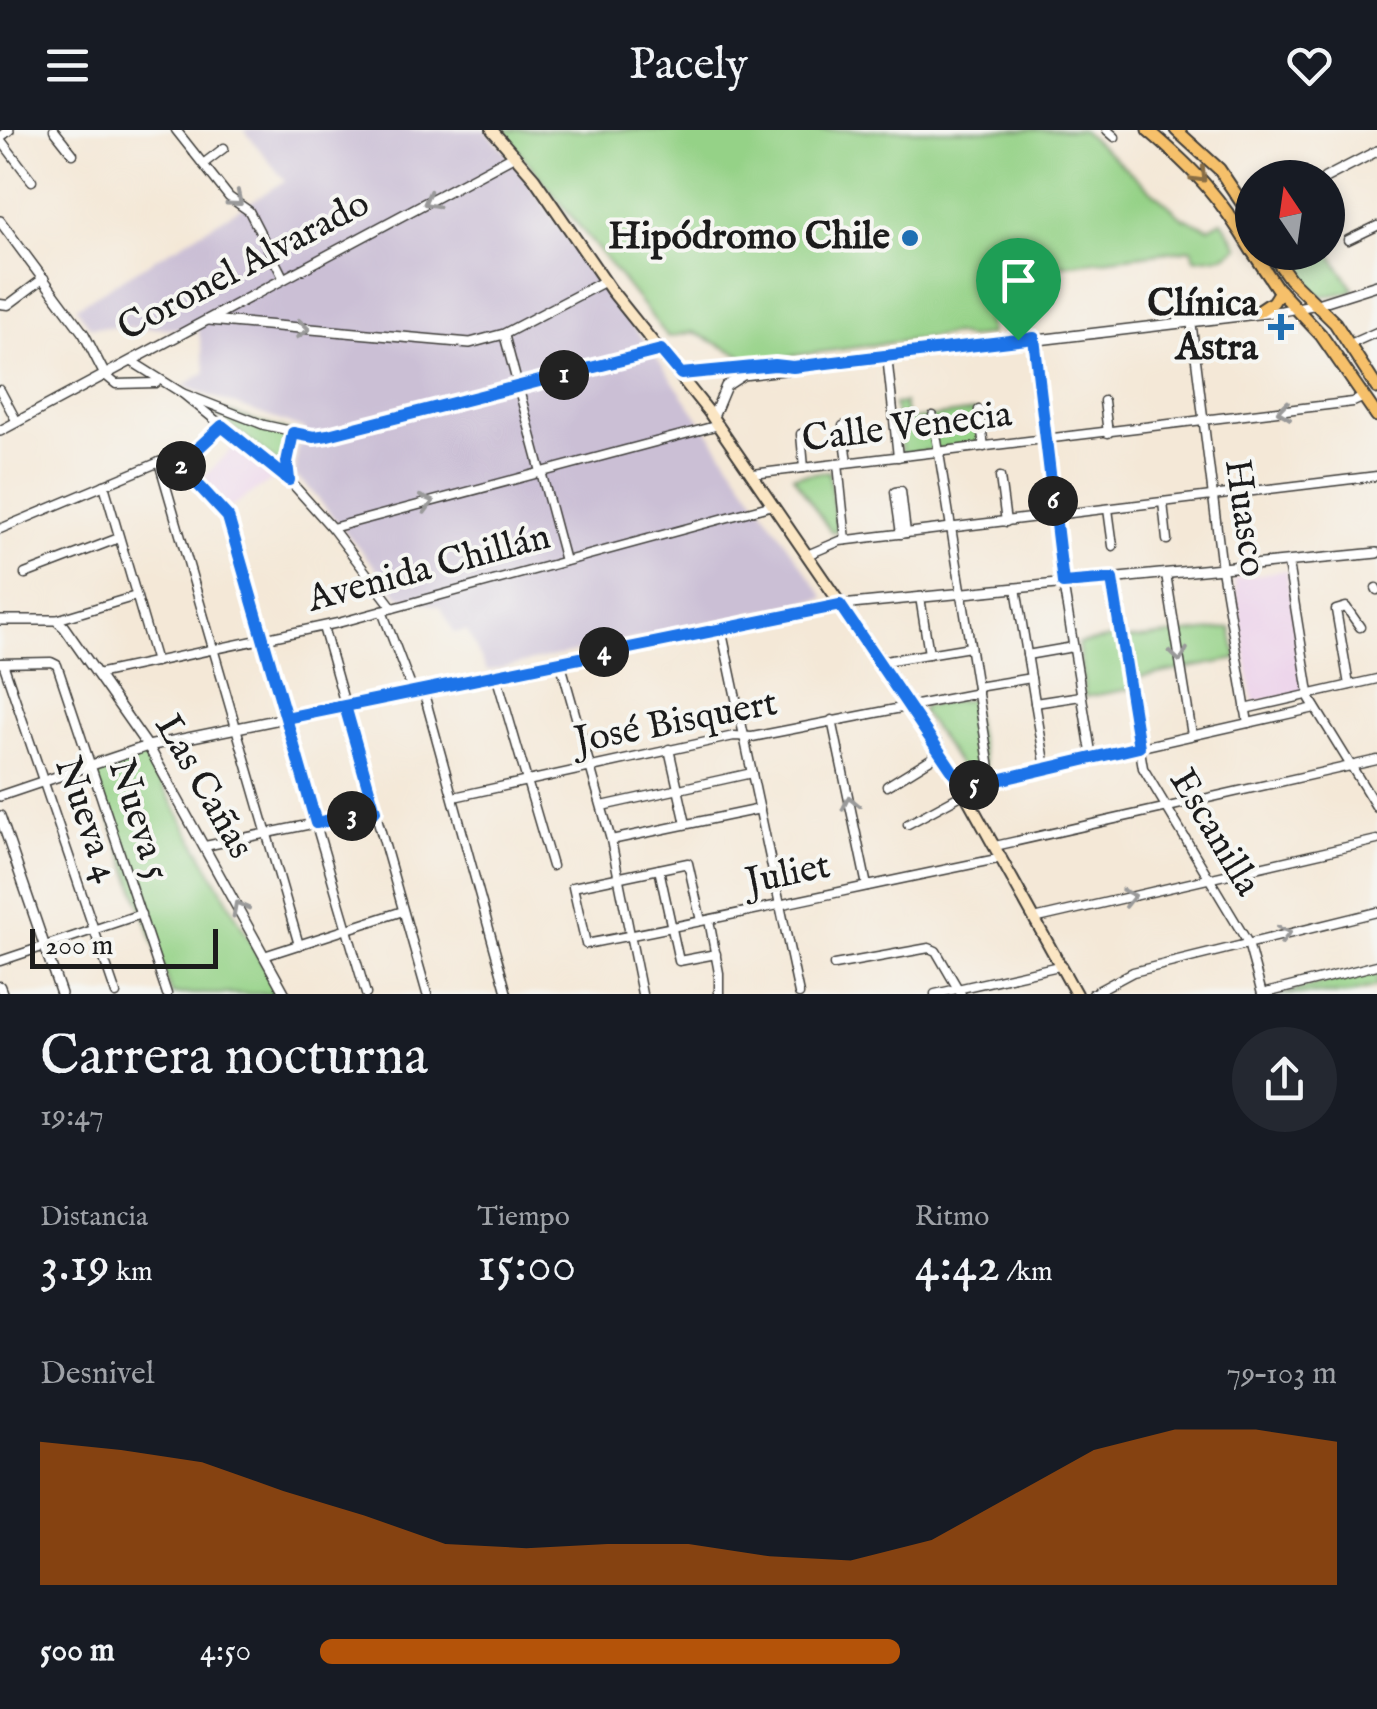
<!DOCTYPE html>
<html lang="es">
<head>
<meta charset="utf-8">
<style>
	:root { --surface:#171b24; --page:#242831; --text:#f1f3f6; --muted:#9ea1a6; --accent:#b45309 }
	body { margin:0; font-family:"IM FELL English",serif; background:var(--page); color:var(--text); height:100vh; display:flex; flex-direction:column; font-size:38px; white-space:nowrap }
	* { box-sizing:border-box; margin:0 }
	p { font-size:32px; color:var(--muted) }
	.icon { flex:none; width:55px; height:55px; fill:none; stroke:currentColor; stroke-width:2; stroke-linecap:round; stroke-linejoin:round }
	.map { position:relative; height:864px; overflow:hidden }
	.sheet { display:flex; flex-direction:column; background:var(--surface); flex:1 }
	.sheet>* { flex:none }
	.needle { width:65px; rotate:347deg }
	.controls { position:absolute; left:1235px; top:30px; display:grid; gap:20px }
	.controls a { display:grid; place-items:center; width:110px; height:110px; border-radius:50%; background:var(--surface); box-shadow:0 5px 15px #0003; font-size:50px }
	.scale { position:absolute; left:30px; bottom:25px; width:188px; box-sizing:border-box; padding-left:10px; border:5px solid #1c1c1c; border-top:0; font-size:28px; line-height:35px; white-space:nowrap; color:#1c1c1c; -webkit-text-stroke:8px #f6f6f2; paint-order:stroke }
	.pin { position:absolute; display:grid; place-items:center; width:85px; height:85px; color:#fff; margin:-102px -42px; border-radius:50% 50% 50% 0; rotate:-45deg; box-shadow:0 0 10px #0007 }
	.pin .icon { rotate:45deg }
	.km { position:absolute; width:50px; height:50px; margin:-25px; border-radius:50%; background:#222; color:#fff; font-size:28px; line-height:50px; text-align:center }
	.round { display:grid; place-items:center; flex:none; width:105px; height:105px; border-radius:52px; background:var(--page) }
	.overview { display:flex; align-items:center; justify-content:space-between; height:170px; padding:0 40px }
	h1 { font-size:55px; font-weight:600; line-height:75px }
	.figures { display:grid; grid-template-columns:repeat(3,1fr); gap:15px; height:170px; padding:10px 40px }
	.figures div { display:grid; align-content:center }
	.figures b { font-size:50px; font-weight:600 }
	.figures small { font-size:28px; font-weight:400 }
	.figures p { font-size:28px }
	.chart { height:280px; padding:20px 40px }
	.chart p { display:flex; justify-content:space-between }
	.chart svg { width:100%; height:180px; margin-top:10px; fill:var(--accent); opacity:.7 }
	ul { padding:0 40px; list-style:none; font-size:32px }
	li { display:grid; grid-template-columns:160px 120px 1fr; align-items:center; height:75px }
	li i { height:25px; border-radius:12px; background:var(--accent) }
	header { display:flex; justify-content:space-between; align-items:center; height:130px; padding:0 40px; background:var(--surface); font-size:45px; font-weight:600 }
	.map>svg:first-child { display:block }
</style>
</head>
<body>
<header><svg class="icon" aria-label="menu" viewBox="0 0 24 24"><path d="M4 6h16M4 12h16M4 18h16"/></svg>Pacely<svg class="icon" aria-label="heart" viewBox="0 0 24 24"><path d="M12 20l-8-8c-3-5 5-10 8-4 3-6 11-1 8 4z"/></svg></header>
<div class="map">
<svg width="1377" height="864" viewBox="0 0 1377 864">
	<rect width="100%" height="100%" fill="#f6f6f2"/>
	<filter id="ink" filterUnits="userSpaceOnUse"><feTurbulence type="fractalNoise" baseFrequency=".01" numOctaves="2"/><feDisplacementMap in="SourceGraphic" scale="20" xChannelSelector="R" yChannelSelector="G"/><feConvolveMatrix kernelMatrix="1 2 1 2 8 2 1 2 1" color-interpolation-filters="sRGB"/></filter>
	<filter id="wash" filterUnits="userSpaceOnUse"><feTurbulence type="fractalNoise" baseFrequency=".0048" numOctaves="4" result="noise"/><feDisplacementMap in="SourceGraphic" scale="40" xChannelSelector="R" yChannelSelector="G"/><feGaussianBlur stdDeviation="2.25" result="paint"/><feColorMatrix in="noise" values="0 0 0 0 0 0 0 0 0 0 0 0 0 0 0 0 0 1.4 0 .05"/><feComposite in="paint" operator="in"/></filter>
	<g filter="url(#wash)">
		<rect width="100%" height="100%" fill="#f4e8d7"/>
		<g fill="#ecd1ea">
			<polygon points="235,316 273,350 230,377 202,349"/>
			<polygon points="1286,440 1308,562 1253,572 1234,449"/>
		</g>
		<polygon fill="#cbbfd5" points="244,0 485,0 513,30 598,152 646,213 825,468 487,541 467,501 454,503 441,477 400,467 308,357 295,346 297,323 306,300 183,256 206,242 198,199 90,197 76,177 285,51"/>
		<g fill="#95d287" stroke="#587752" stroke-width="2.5">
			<polygon points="502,0 1082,0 1183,88 1209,98 1222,91 1239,117 1224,126 1194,129 1192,119 1006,142 983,156 990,204 968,208 955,204 748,232 741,225 693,202 668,207"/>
			<path d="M1328 120 1354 160C1307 175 1304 159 1276 123L1328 122Z"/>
			<polygon points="904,273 907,290 976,281 980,314 902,324 894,274"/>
			<polygon points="205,275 300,305 291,319 289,342"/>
			<polygon points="829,341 837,402 831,402 793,346"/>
			<polygon points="1231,498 1237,529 1130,549 1131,559 1085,567 1078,514 1122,506 1123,510"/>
			<polygon points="971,569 986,642 983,647 969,650 921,580 924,576"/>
			<polygon points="145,624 280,864 172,864 93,640"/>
			<polygon points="1377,840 1377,857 1348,864 1279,864"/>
		</g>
	</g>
	<g filter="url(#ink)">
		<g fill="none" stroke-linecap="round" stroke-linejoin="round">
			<defs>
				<g id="minor">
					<polyline points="54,0 73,24"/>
					<polyline points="176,0 229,67 249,81 284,149"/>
					<polyline points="1107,0 1115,7"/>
					<polyline points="0,9 32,51"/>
					<polyline points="203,34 224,18"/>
					<polyline points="1348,110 1377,96"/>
					<polyline points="0,174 8,175 44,148"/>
					<polyline points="1191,190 1222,439 1248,593"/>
					<polyline points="504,204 565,431"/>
					<polyline points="1034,209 1063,453 1092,628"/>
					<polyline points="1350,214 1377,202"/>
					<polyline points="887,226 898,327"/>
					<polyline points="131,231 182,263 289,350 332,398 393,478"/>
					<polyline points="105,245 116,254 156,253"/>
					<polyline points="0,260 17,292"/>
					<polyline points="182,263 264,295 319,307 661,220"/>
					<polyline points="1104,271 1108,303"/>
					<polyline points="979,280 984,317"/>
					<polyline points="933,286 992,651"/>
					<polyline points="843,296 848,332"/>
					<polyline points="801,304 804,338"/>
					<polyline points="159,332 299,815"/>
					<polyline points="838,334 846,410"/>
					<polyline points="179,335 222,296"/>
					<polyline points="753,344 1353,272 1364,267"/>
					<polyline points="1000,347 1006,392"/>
					<polyline points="289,350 287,332 293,303"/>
					<polyline points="104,355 156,532"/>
					<polyline points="1163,372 1167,410"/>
					<polyline points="1108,379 1113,416"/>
					<polyline points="332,398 719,295"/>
					<polyline points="0,399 169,328 223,379 366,864"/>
					<polyline points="901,404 895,362 901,361 906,403"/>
					<polyline points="807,425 840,411 1377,346"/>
					<polyline points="1288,433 1310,569 1377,678"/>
					<polyline points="25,444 119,408"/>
					<polyline points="1166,444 1192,605"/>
					<polyline points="1112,449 1143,638 1248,813 1262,864"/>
					<polyline points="1016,458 1046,638"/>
					<polyline points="1376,458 1377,460"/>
					<polyline points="920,467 929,524"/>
					<polyline points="382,481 413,562"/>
					<polyline points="56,490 136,466"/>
					<polyline points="323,497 427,864"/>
					<polyline points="721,498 799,864"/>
					<polyline points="1027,525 1073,517"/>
					<polyline points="560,531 611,710 642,864"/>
					<polyline points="879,532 970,517"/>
					<polyline points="0,533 51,532 57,535 167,864"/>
					<polyline points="3,533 116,864"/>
					<polyline points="97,544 338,493 773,375"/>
					<polyline points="496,545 552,736"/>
					<polyline points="1349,555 1336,480 1346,477 1360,497"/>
					<polyline points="977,557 1031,548"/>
					<polyline points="423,560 507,864"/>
					<polyline points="1035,573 1081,566"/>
					<polyline points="1245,579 1377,549"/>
					<polyline points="832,590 867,756"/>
					<polyline points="669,619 686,694"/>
					<polyline points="887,656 942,622"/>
					<polyline points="964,657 1315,578"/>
					<polyline points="454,667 734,606 752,607 978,563"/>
					<polyline points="602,676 752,643"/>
					<polyline points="908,694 967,662"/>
					<polyline points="611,710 760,679"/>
					<polyline points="205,716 375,681"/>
					<polyline points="995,716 1377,630"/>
					<polyline points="659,739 679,831 716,824"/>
					<polyline points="1034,789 1377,710"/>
					<polyline points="709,790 719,843 719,864"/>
					<path d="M701 791 688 733 573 757 586 814C725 788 863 756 1002 728"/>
					<polyline points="264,826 403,781"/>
					<polyline points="0,831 141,784"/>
					<polyline points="834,835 929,818 936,821 961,864"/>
					<polyline points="0,856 3,864"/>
					<polyline points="935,864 1059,836"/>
					<polyline points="1092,864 1133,842 1377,782"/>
					<polyline points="1262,864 1377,835"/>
				</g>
				<g id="tertiary">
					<polyline points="0,7 9,0"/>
					<polyline points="1325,48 1377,21"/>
					<polyline points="0,91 84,204 105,245"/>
					<polyline points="209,190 470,213 504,204 605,151"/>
					<polyline points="681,244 693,240 790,236"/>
					<polyline points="713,287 726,256 743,245 1282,181 1317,174 1377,155"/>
					<polyline points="0,301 515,25"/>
					<polyline points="0,490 56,490 64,497 151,621 285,864"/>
					<polyline points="0,666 148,616 841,475 1377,423"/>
					<polyline points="0,686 61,864"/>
				</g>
				<polyline id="secondary" points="492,0 534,48 611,160 708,281 942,622 1076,864"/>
				<g id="primary">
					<path d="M1148 0C1196 41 1220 67 1252 121"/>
					<polyline points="1176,0 1219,39 1252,88"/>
					<polyline points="1253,122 1277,158 1321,205 1377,286"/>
					<polyline points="1271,122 1290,149 1335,193 1377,258"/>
					<polyline points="1258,182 1273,172 1280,161"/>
				</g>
			</defs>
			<use href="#minor" stroke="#3c3b38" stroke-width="11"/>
			<use href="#tertiary" stroke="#3c3b38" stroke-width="12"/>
			<use href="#secondary" stroke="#3c3b38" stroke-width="14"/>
			<use href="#primary" stroke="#3c3b38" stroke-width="15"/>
			<use href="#minor" stroke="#fff" stroke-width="8"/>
			<use href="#tertiary" stroke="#fff" stroke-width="9"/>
			<use href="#secondary" stroke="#fbe6c4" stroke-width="10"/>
			<use href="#primary" stroke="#f6c06b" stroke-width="11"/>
		</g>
		<defs><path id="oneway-chevron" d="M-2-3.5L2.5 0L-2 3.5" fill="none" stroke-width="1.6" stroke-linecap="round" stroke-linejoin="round" transform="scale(2.5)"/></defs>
		<use stroke="#896e44" href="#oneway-chevron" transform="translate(1200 46) rotate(46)"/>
		<g stroke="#999">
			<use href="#oneway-chevron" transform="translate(236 70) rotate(40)"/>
			<use href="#oneway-chevron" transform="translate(430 71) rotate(152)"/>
			<use href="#oneway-chevron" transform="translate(303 199) rotate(5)"/>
			<use href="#oneway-chevron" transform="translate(1284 281) rotate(173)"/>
			<use href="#oneway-chevron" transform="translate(427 373) rotate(-15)"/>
			<use href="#oneway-chevron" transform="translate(1179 525) rotate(81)"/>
			<use href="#oneway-chevron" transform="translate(850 673) rotate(-102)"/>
			<use href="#oneway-chevron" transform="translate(1129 767) rotate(-13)"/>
			<use href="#oneway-chevron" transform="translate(239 778) rotate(-118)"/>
			<use href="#oneway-chevron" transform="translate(1284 804) rotate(-14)"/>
		</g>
	</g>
	<g fill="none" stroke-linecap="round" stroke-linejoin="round" filter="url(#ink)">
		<defs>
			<polyline id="route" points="1018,210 793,237 775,235 681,244 661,220 328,305 314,307 293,303 287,332 289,350 222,296 180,335 228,387 286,588 345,576 375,681 316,693 286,588 840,475 964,658 1139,617 1112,449 1063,453 1034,208 1018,210"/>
		</defs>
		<use href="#route" stroke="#fff" stroke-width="20"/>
		<use href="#route" stroke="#1a73e8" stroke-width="12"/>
	</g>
	<g fill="#1f6fb2" stroke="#f6f6f2" stroke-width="4">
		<circle cx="910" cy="108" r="10"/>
		<path d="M1276 182h10v10h10v10h-10v10h-10v-10h-10v-10h10z"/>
	</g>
	<g text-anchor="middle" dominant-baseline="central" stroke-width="8" stroke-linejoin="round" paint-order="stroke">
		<g font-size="38" font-weight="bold" fill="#1c1c1c" stroke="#f6f6f2" text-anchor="end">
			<text x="890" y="108">Hipódromo Chile</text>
			<text x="1258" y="175">Clínica<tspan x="1258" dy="44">Astra</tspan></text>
		</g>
		<g font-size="38" fill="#1c1c1c" stroke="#f6f6f2">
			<text transform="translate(244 137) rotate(-28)">Coronel Alvarado</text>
			<text transform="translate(907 298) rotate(-7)">Calle Venecia</text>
			<text transform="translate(1244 388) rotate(82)">Huasco</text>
			<text transform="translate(429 439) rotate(-15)">Avenida Chillán</text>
			<text transform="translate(676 593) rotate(-11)">José Bisquert</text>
			<text transform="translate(203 657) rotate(60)">Las Cañas</text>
			<text transform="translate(86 690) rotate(71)">Nueva 4</text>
			<text transform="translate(138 690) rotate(72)">Nueva 5</text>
			<text transform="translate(1214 703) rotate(59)">Escanilla</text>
			<text transform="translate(788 745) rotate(-12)">Juliet</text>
		</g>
	</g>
</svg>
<div class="controls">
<a><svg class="needle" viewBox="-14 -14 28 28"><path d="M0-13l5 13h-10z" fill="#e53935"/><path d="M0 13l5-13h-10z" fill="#9ea1a6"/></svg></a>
</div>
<div class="scale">200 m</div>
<div class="pin" style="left:1018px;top:210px;background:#1e9e55"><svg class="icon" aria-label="arrive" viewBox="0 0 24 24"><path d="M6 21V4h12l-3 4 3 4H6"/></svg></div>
<b class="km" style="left:564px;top:245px">1</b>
<b class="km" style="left:181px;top:336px">2</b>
<b class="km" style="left:352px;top:686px">3</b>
<b class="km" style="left:604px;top:522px">4</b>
<b class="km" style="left:974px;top:655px">5</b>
<b class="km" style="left:1053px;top:371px">6</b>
</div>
<section class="sheet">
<div class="overview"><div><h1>Carrera nocturna</h1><p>19:47</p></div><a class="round"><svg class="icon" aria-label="share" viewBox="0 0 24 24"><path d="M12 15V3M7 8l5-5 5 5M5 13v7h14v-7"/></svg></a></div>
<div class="figures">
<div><p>Distancia</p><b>3.19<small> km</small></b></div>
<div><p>Tiempo</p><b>15:00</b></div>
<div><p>Ritmo</p><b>4:42<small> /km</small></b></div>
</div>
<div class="chart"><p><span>Desnivel</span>79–103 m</p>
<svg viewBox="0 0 160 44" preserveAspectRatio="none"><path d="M0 44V9L10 11L20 14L30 21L40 27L50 34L60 35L70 34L80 34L90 37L100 38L110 33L120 22L130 11L140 6L150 6L160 9V44z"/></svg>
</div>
<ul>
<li><b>500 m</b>4:50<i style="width:57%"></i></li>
</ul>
</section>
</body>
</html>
